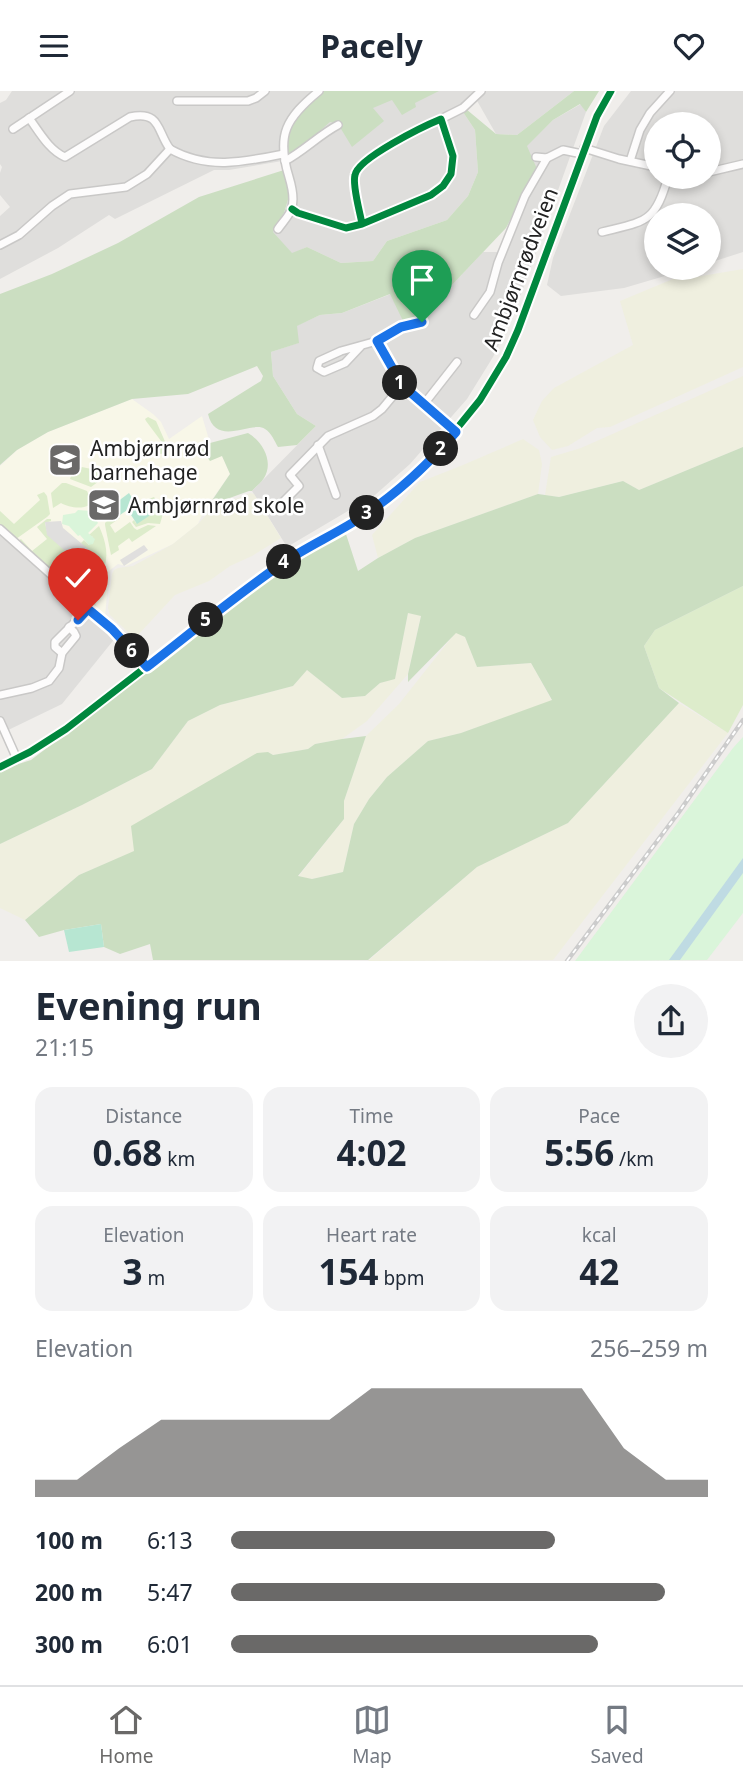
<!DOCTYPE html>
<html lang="en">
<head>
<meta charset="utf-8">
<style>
	:root { --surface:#fff; --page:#f2f2f3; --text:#1f2937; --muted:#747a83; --line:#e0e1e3; --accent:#6a6968 }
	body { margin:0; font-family:"Noto Sans",sans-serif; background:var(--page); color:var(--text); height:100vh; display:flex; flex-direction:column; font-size:26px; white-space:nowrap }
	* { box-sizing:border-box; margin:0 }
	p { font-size:23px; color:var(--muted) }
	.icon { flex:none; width:38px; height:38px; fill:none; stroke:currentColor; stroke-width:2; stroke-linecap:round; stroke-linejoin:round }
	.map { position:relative; height:870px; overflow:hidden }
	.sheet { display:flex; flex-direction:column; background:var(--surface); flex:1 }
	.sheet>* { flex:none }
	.buttons { position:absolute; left:644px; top:21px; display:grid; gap:14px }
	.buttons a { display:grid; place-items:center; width:77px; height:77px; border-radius:50%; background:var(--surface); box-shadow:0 4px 10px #0003; font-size:35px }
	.pin { position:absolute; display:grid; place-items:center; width:60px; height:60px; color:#fff; margin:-72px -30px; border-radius:50% 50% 50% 0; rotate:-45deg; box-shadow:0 0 7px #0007 }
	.pin .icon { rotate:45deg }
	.km { position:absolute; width:35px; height:35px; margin:-18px; border-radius:50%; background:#222; color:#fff; font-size:19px; line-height:35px; text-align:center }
	.round { display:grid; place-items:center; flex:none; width:74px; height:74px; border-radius:37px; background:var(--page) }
	.headline { display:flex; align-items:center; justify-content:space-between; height:119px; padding:0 35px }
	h1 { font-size:38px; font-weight:700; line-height:52px }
	.metrics { display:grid; grid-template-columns:repeat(3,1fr); gap:10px; height:119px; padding:7px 35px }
	.metrics div { display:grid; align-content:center; border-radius:18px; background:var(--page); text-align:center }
	.metrics b { font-size:35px; font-weight:700 }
	.metrics small { font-size:19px; font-weight:400 }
	.metrics p { font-size:19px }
	.chart { height:196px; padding:14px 35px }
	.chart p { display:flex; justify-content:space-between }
	.chart svg { width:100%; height:126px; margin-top:7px; fill:var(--accent); opacity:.7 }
	ul { padding:0 35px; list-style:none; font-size:23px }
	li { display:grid; grid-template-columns:112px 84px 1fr; align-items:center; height:52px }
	li i { height:18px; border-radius:9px; background:var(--accent) }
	header { display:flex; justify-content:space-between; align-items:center; height:91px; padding:0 35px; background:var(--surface); font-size:32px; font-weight:700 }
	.tab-bar { display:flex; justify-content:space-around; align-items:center; height:98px; border-top:2px solid var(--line); background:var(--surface); font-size:19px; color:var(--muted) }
	.tab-bar a { display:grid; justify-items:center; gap:4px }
	.tab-bar .on { color:var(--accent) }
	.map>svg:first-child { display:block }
</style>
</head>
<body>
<header><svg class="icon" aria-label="menu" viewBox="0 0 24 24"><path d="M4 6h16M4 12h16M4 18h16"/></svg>Pacely<svg class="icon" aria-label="heart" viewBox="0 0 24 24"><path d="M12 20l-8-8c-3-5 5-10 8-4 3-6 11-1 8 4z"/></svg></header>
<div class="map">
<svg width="743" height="870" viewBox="0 0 743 870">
	<rect width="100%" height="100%" fill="#f0eeeb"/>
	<g fill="#dfdedc" fill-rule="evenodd">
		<polygon points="12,0 574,0 517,44 496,43 476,8 463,21 475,39 478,81 468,105 447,129 387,150 373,170 341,172 307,156 292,163 272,141 284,122 290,102 282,70 229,79 214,79 115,128 109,124 58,157 0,188 0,125 10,116 0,104 0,82 2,76 0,73 0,12 6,9"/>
		<path d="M631 0H743V161L709 172V124H656V177H692L624 197 561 205 547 194 553 167 604 35ZM656 33H709V86H656Z"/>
		<polygon points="581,13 586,21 516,217 493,266 467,308 410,373 375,404 287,456 252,400 316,335 297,323 273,285 271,261 298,252 296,235 320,224 342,222 391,203 432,215 483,161 499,161 536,78 526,55 553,29"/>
		<polygon points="0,439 116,546 62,613 0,643"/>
	</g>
	<polygon fill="#f8f7e8" points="132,308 153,323 161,331 169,348 202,325 210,352 201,358 222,365 230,383 204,420 198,433 173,453 126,475 118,473 109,480 105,526 94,520 0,435 0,375 17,359 48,341"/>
	<g fill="#efefdf">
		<polygon points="743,178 743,276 610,336 597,337 568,355 552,359 540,346 533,329 542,310 554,297 633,254 620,210 673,188 684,188"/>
		<polygon points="743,285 743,356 639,399 623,390 559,406 545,404 551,366 581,357"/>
		<polygon points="523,348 539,359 542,373 538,403 415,447 378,467 372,444 420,391 463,374"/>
		<polygon points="250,402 254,403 281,447 252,465 230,475 209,490 175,504 138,544 131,544 110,524 108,517 112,483 114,479 118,477 133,475 173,453 198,433 211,419"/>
		<polygon points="408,522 421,524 408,583 367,630 342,648 315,653 308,658 273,664 268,661 135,760 79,784 25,829 0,817 0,753 82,714 152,678 188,630 220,614 293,595 307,579 342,607 365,605 380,592 395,587"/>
		<polygon points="456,541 465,546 477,576 531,572 552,610 461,642 428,650 387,686 369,708 354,733 343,781 312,788 298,786 344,728 344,710 366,645 399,613"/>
		<polygon points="679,612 728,642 553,869 368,870 477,776 568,732"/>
	</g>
	<g fill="#ddeccb">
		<path d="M148 326 156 330 167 355C167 361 162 364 156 363L152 359 154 358 156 361 164 354 146 330 145 328Z"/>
		<polygon points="82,376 96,379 101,381 110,376 112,379 110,382 91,396 70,388 71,385"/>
		<path d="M62 392H66L87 400 89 405V414C81 419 68 416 61 412L53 417 51 402Z"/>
		<polygon points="44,401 47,405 50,423 47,426 16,448 0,435 0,420 14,433 40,409 37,404"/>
		<polygon points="104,402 110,409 108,413 109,422 103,427 97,422 94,411 96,407"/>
		<polygon points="154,406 164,419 160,433 148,432 136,436 132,431 134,429 136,432 154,421 146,409"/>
		<polygon points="111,426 120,427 110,434 115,442 130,431 134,437 137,439 148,434 156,435 132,451 129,447 118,455 119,459 111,464 105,434 105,432"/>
		<polygon points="47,428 51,428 51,430 45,432 48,444 80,473 90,489 95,486 97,489 95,520 92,518 89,511 93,496 73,480 68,485 74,491 71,495 65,494 18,450 21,448 32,460 47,448 37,436"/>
		<path d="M99 435C106 451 110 466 102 482H100L81 452 84 449 89 454 93 446 89 444Z"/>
		<polygon points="743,495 743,614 728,642 659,597 644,555 655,539"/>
	</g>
	<g fill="#cbdec1">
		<path d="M324 0H439L415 12 416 16 402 24 392 9 373 17 384 30 352 56 338 33 330 31C316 43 304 57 288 66 279 37 303 17 324 0Z"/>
		<path d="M574 0H599L586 21 580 13 553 29 527 55 537 78 506 137 432 215 404 232 390 203 342 222 320 224 297 235 299 252 271 261 273 285 297 323 316 335 297 354 278 356C275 351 271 341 265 338 252 329 216 357 208 323L261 290 263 285 257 275 188 303 132 308 48 341 17 359 0 374V203L52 183 118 152 199 106 284 79 290 102 284 122 273 141 292 162 307 156 341 172 373 170 387 150 447 129 468 105 478 81 475 39 463 21 466 18 496 43 517 44Z"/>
		<path d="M248 342C263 351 274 371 264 387 261 392 255 396 252 400H249L224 409 213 408 230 383 222 365 210 370 201 358 210 352Z"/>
		<polygon points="743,356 743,495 655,539 644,555 659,597 679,612 568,732 477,776 368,869 153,869 150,853 120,863 104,856 101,833 64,839 39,846 25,829 79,784 134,760 131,735 257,662 268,661 273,664 308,658 315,653 342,648 366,645 344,710 344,728 298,785 312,788 343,781 354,733 369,708 387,686 428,650 461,642 552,609 531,572 477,576 465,546 456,542 408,591 408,583 421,525 408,522 395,588 380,592 365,605 342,607 307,579 293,595 220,614 188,630 152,678 82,714 0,753 0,679 31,669 97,619 236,509 345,440 358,480 378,467 415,447 538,403 559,406 623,390 639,399"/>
	</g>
	<g fill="#daf5da">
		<polygon points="78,419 91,420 98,432 88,442 95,448 93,453 89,454 80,444 78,445 69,435 62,433 63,424 75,422"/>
		<polygon points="743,646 743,822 707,869 575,870 733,657"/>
	</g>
	<g fill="#b7e6d2">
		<polygon points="129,402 136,413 120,424 113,414"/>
		<polygon points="146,409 155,421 137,433 129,421"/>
		<polygon points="101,833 104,856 69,861 64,839"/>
	</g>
	<g fill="#e0dfde">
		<polygon points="61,430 63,437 93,462 102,475 97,479 99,483 91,489 80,473 47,444 45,431"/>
		<polygon points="144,454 148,459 124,475 120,469"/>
	</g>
	<polygon fill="#bfdbe3" points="743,767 743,782 680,869 669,869"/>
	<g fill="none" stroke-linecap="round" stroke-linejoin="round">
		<defs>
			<g id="minor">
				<polyline points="177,10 248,10 256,7 265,0"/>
				<path d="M29 27C40 42 49 59 65 66L130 26C161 19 157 41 170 58"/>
				<polyline points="441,28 463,17 481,0"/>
				<polyline points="13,38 70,0"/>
				<polyline points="584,57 619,68 656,76"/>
				<polyline points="536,66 547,67 563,59 582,63"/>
				<path d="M285 70C304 60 319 44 338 34"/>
				<polyline points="630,70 640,39 650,22 670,0"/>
				<polyline points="709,81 743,73"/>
				<path d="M292 118 298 122 346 137 362 133 431 104 443 95 451 83 453 65 441 28C424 35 358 67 355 84 352 94 360 121 362 133"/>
				<path d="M278 138C282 132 289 125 291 119 295 110 292 96 289 86 276 44 286 27 319 0"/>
				<path d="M602 141C646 130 655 132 668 86"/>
				<path d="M0 154 19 144 52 115 70 103 126 96 147 83 170 58C207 79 244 71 283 63"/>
				<polyline points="474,224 490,201 498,172 525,105 547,67"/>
				<polyline points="377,250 401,236 422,231"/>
				<polyline points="361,255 345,272 324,281 317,277 319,270 341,260 377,250 402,294 456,341"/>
				<polyline points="424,313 457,271"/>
				<polyline points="318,354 336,404"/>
				<polyline points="279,415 299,395 290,384 328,345 373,325 382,318 402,294"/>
				<polyline points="0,438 112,538 147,576"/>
				<polyline points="62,562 55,556 55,551 88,518"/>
				<polyline points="0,604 32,597 49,590 59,577 62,562 76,545 74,541 69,536"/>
				<polyline points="0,630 17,668"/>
				<polyline points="0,676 30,661 66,638 254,492 287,470 352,432 377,416 409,388 441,357 480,309 506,266 518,239 597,25 611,0"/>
			</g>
		</defs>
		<use href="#minor" stroke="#c9c8c7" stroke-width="10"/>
		<use href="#minor" stroke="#fdfcfc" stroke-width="7"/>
		<defs>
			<polyline id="rail" points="567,870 679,721 743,629"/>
		</defs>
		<use href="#rail" stroke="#ccc" stroke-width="4.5"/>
		<use href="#rail" stroke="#fff" stroke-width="2" stroke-dasharray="5" stroke-linecap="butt"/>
		<defs>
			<g id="cycleway">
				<path d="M292 118 298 122 346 137 362 133 431 104 443 95 451 83 453 65 441 28C424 35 358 67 355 84 352 94 360 121 362 133"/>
				<polyline points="0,676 30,661 66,638 254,492 287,470 352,432 377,416 409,388 441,357 480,309 506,266 518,239 597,25 611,0"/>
			</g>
		</defs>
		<use href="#cycleway" stroke="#fff" stroke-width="11"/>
		<use href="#cycleway" stroke="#00873e" stroke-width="7"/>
	</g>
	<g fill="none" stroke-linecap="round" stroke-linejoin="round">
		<defs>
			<path id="route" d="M78 529 88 518 112 538 147 576C192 541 235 505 283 472 305 457 329 446 352 432 391 408 426 376 456 341L402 294 377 250 401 236 422 231"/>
		</defs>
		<use href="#route" stroke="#fff" stroke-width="14"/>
		<use href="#route" stroke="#1a73e8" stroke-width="9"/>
	</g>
	<defs>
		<symbol id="school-square" viewBox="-11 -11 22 22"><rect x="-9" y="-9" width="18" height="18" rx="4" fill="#6a6968" stroke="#fff"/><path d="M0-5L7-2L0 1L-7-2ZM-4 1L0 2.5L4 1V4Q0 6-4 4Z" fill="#fff"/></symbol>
	</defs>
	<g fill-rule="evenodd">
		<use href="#school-square" x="46" y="350" width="38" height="38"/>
		<use href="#school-square" x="85" y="395" width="38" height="38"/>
	</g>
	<g text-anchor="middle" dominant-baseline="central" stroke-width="5" stroke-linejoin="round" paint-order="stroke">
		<g font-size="21" fill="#222" stroke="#fff">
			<text transform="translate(520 178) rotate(-69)">Ambjørnrødveien</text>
		</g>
		<g font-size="21" fill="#222" stroke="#fff" text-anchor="start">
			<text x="90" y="357">Ambjørnrød<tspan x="90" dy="24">barnehage</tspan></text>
			<text x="128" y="414">Ambjørnrød skole</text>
		</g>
	</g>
</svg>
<div class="buttons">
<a><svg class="icon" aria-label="locate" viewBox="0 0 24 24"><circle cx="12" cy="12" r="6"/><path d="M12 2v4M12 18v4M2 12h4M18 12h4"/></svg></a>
<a><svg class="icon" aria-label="layers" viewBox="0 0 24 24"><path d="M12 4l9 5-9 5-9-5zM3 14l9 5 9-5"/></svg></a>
</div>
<div class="pin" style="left:422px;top:231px;background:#1e9e55"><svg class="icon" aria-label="arrive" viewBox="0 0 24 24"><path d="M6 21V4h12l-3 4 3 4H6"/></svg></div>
<div class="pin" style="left:78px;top:529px;background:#d93025"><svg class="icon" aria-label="check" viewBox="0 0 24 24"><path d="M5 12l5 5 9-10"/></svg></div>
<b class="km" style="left:400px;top:292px">1</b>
<b class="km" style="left:441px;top:358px">2</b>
<b class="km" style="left:367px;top:422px">3</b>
<b class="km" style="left:284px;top:471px">4</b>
<b class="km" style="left:206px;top:529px">5</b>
<b class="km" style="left:132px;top:560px">6</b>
</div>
<section class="sheet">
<div class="headline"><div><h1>Evening run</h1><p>21:15</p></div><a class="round"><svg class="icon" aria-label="share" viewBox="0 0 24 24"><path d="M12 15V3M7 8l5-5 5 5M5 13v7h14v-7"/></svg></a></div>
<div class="metrics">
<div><p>Distance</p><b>0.68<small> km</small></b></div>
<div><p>Time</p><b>4:02</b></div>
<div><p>Pace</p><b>5:56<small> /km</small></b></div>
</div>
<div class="metrics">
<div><p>Elevation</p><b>3<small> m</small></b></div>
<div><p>Heart rate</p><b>154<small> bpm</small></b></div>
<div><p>kcal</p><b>42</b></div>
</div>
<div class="chart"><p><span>Elevation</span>256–259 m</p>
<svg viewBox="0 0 160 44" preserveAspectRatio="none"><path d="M0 44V38L10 38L20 27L30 17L40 17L50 17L60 17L70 17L80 6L90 6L100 6L110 6L120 6L130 6L140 27L150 38L160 38V44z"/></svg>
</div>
<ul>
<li><b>100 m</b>6:13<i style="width:68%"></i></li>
<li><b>200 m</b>5:47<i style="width:91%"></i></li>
<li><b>300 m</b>6:01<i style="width:77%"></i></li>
</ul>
</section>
<nav class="tab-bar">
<a class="on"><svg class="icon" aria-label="home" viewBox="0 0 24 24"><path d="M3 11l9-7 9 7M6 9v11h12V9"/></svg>Home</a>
<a><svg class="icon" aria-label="map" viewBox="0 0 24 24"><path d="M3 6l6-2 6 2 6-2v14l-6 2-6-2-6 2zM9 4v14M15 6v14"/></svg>Map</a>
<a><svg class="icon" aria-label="saved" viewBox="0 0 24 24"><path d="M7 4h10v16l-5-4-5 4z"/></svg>Saved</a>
</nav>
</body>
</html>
